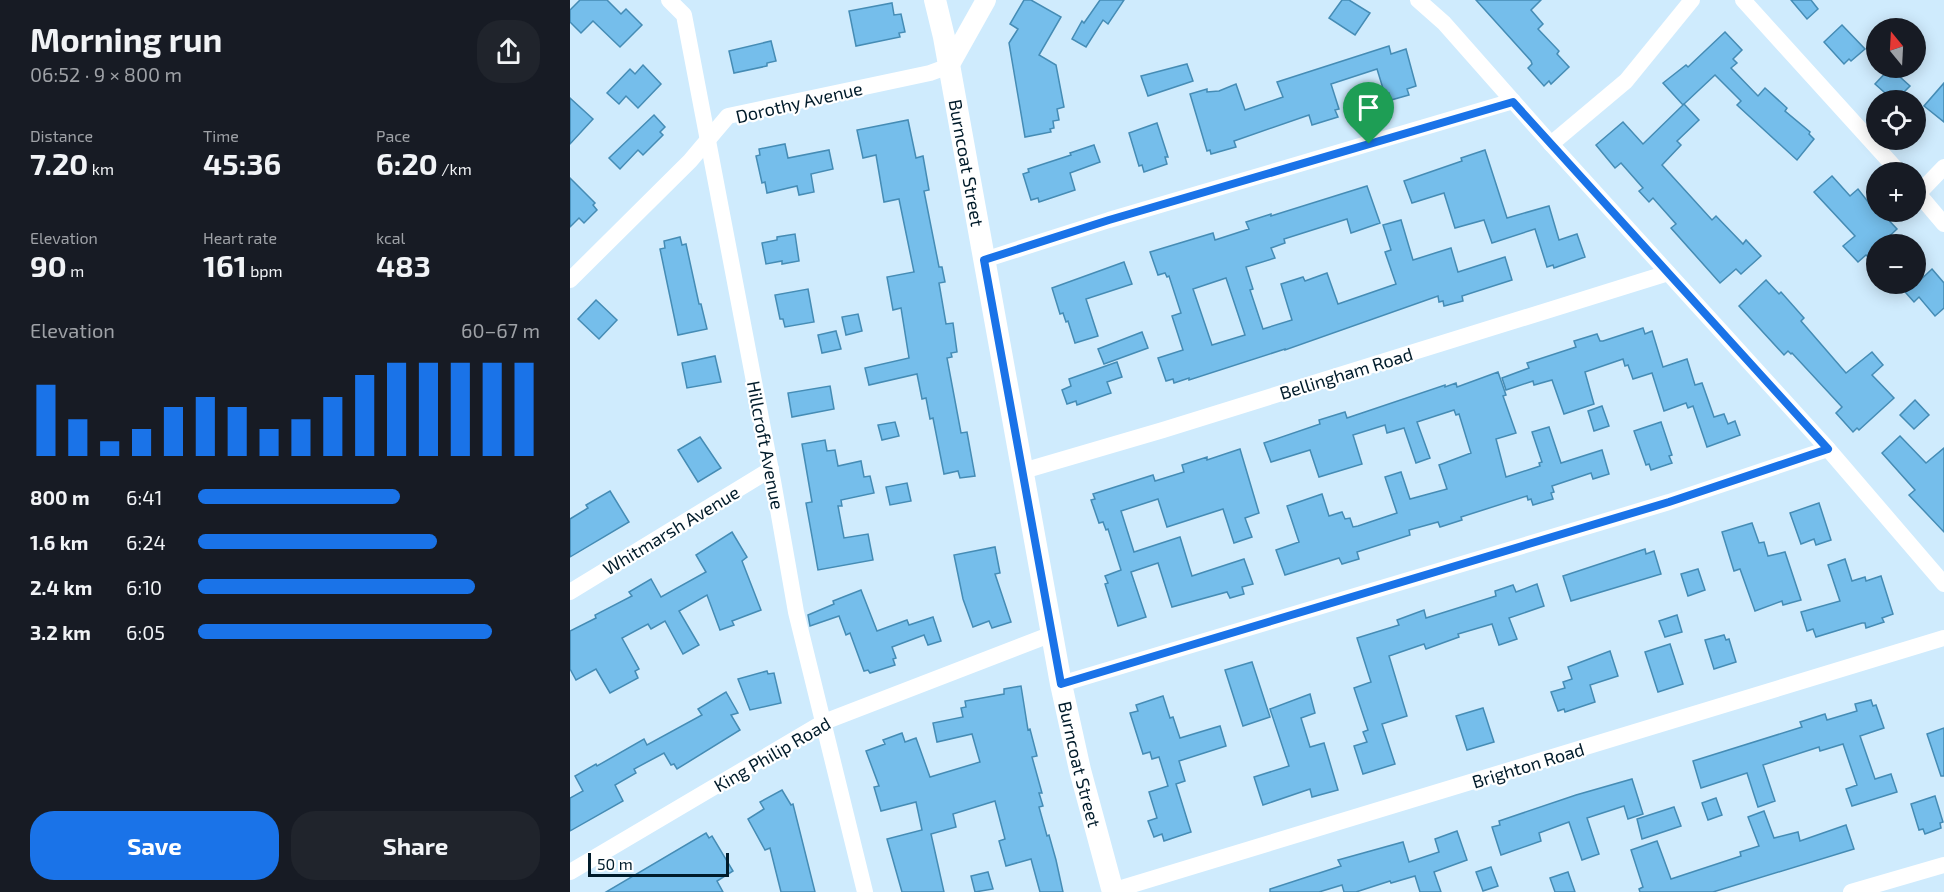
<!DOCTYPE html>
<html lang="en">
<head>
<meta charset="utf-8">
<style>
	:root { --surface:#171b24; --page:#20242c; --text:#f1f3f6; --muted:#9ea1a6; --accent:#1a73e8 }
	body { margin:0; font-family:"Exo 2",sans-serif; background:var(--page); color:var(--text); height:100vh; display:flex; flex-direction:column; font-size:22px; white-space:nowrap }
	* { box-sizing:border-box; margin:0 }
	p { font-size:20px; color:var(--muted) }
	.icon { flex:none; width:33px; height:33px; fill:none; stroke:currentColor; stroke-width:2; stroke-linecap:round; stroke-linejoin:round }
	.map { position:relative; flex:1; overflow:hidden }
	.drawer { display:flex; flex-direction:column; background:var(--surface); width:570px }
	.drawer>* { flex:none }
	.needle { width:39px; rotate:342deg }
	.fabs { position:absolute; left:1296px; top:18px; display:grid; gap:12px }
	.fabs a { display:grid; place-items:center; width:60px; height:60px; border-radius:50%; background:var(--surface); box-shadow:0 3px 15px #0003; font-size:30px }
	.scale { position:absolute; left:18px; bottom:15px; width:141px; box-sizing:border-box; padding-left:6px; border:3px solid #001b2a; border-top:0; font-size:16px; line-height:21px; white-space:nowrap; color:#001b2a; -webkit-text-stroke:4px #fff; paint-order:stroke }
	.pin { position:absolute; display:grid; place-items:center; width:51px; height:51px; color:#fff; margin:-62px -26px; border-radius:50% 50% 50% 0; rotate:-45deg; box-shadow:0 0 6px #0007 }
	.pin .icon { rotate:45deg }
	.round { display:grid; place-items:center; flex:none; width:63px; height:63px; border-radius:24px; background:var(--page) }
	.overview { display:flex; align-items:center; justify-content:space-between; height:102px; padding:0 30px }
	h1 { font-size:33px; font-weight:700; line-height:45px }
	.figures { display:grid; grid-template-columns:repeat(3,1fr); gap:9px; height:102px; padding:6px 30px }
	.figures div { display:grid; align-content:center }
	.figures b { font-size:30px; font-weight:700 }
	.figures small { font-size:16px; font-weight:400 }
	.figures p { font-size:16px }
	.chart { height:168px; padding:12px 30px }
	.chart p { display:flex; justify-content:space-between }
	.chart svg { width:100%; height:108px; margin-top:6px; stroke:var(--accent); stroke-width:6 }
	.cta { display:flex; gap:12px; margin-top:auto; padding:12px 30px }
	.cta a { flex:1; height:69px; border-radius:24px; background:var(--accent); color:#fff; font-size:24px; font-weight:700; line-height:69px; text-align:center }
	.cta a+a { background:var(--page); color:var(--text) }
	ul { padding:0 30px; list-style:none; font-size:20px }
	li { display:grid; grid-template-columns:96px 72px 1fr; align-items:center; height:45px }
	li i { height:15px; border-radius:8px; background:var(--accent) }
	main { display:flex; flex:1; min-height:0 }
	.map>svg:first-child { display:block }
</style>
</head>
<body>
<main>
<section class="drawer">
<div class="overview"><div><h1>Morning run</h1><p>06:52 · 9 × 800 m</p></div><a class="round"><svg class="icon" aria-label="share" viewBox="0 0 24 24"><path d="M12 15V3M7 8l5-5 5 5M5 13v7h14v-7"/></svg></a></div>
<div class="figures">
<div><p>Distance</p><b>7.20<small> km</small></b></div>
<div><p>Time</p><b>45:36</b></div>
<div><p>Pace</p><b>6:20<small> /km</small></b></div>
</div>
<div class="figures">
<div><p>Elevation</p><b>90<small> m</small></b></div>
<div><p>Heart rate</p><b>161<small> bpm</small></b></div>
<div><p>kcal</p><b>483</b></div>
</div>
<div class="chart"><p><span>Elevation</span>60–67 m</p>
<svg viewBox="0 0 160 44" preserveAspectRatio="none"><path d="M5 44V15M15 44V29M25 44V38M35 44V33M45 44V24M55 44V20M65 44V24M75 44V33M85 44V29M95 44V20M105 44V11M115 44V6M125 44V6M135 44V6M145 44V6M155 44V6"/></svg>
</div>
<ul>
<li><b>800 m</b>6:41<i style="width:59%"></i></li>
<li><b>1.6 km</b>6:24<i style="width:70%"></i></li>
<li><b>2.4 km</b>6:10<i style="width:81%"></i></li>
<li><b>3.2 km</b>6:05<i style="width:86%"></i></li>
</ul>
<div class="cta"><a>Save</a><a>Share</a></div>
</section>
<div class="map">
<svg width="1374" height="892" viewBox="0 0 1374 892">
	<rect width="100%" height="100%" fill="#cfebfd"/>
	<g fill="#75beeb" stroke="#458cb5" stroke-width="1.5" fill-rule="evenodd">
		<polygon points="10,0 37,0 51,14 56,9 72,25 50,47 23,21 11,33 0,22 0,10"/>
		<polygon points="454,0 461,0 491,17 469,55 486,65 494,107 487,109 489,120 483,121 484,128 480,129 481,132 455,137 439,43 448,29 440,24"/>
		<polygon points="530,0 554,0 538,24 533,20 516,47 502,39 512,21 514,23"/>
		<polygon points="772,0 779,0 800,13 785,35 759,18"/>
		<polygon points="906,0 971,0 961,10 973,24 968,29 989,51 987,54 999,67 981,84 979,81 974,86 958,68 962,64 961,61"/>
		<polygon points="1221,0 1241,0 1248,9 1237,19"/>
		<polygon points="322,3 324,15 331,14 335,32 329,33 330,37 286,46 279,11"/>
		<polygon points="1272,25 1295,49 1281,61 1279,59 1274,64 1254,42"/>
		<polygon points="1155,32 1172,50 1163,59 1167,63 1161,68 1188,96 1195,88 1217,108 1215,111 1240,132 1239,134 1244,139 1227,160 1167,105 1171,101 1145,75 1113,105 1093,83 1116,65 1118,67"/>
		<polygon points="201,41 206,61 197,63 197,66 164,73 159,51"/>
		<polygon points="819,46 821,54 836,49 846,86 837,89 839,95 821,100 819,93 815,95 807,69 761,84 769,109 765,110 768,117 742,125 739,115 664,141 666,147 641,154 640,150 637,151 620,94 637,89 637,92 649,91 666,84 675,110 713,97 707,82"/>
		<polygon points="617,64 623,81 578,96 571,76"/>
		<polygon points="73,65 91,84 68,108 56,96 49,104 37,93 60,69 65,74"/>
		<polygon points="1320,68 1340,86 1326,100 1323,100 1305,84"/>
		<polygon points="1374,83 1374,122 1354,106"/>
		<polygon points="0,98 23,119 0,144"/>
		<polygon points="1114,104 1129,120 1107,141 1111,145 1092,165 1142,220 1146,216 1173,244 1176,240 1191,256 1171,274 1166,269 1150,283 1101,228 1106,224 1083,198 1079,202 1069,191 1073,188 1051,163 1045,168 1026,145 1053,122 1073,144"/>
		<polygon points="84,115 95,127 90,132 93,135 73,155 68,150 50,169 39,158"/>
		<polygon points="338,120 346,158 353,156 359,190 354,191 369,267 372,267 375,282 369,283 376,324 383,323 387,352 381,353 382,357 377,358 391,433 397,432 405,476 390,478 388,471 374,474 363,418 360,419 356,398 352,399 347,374 299,385 295,368 339,358 331,308 323,310 317,277 344,272 329,199 314,202 306,155 293,158 287,130"/>
		<polygon points="587,123 598,157 595,157 597,164 574,172 572,165 569,166 559,133"/>
		<polygon points="215,144 218,158 259,150 263,169 241,174 244,192 229,195 227,186 197,193 195,182 192,183 186,156 190,155 189,149"/>
		<polygon points="524,145 530,162 500,173 505,190 469,202 468,198 461,200 453,174 459,172 458,169 501,155 500,153"/>
		<polygon points="915,150 937,218 979,206 989,240 1007,234 1015,257 984,268 983,265 977,267 965,229 922,243 914,220 885,228 874,193 842,203 834,181 892,161 891,158"/>
		<polygon points="1262,176 1280,196 1288,189 1306,212 1311,212 1327,229 1311,244 1306,244 1306,249 1298,257 1296,255 1288,262 1273,246 1285,236 1244,192"/>
		<polygon points="0,178 25,203 23,205 27,210 14,223 9,218 0,227"/>
		<path d="M797 186 810 223 781 233 777 219 714 239 715 243 701 248 705 258 676 267 683 289 680 290 693 329 722 320 711 284 733 277 735 281 757 273 768 304 826 284 815 252 821 250 813 225 831 220 843 260 881 248 888 272 935 257 942 280 892 296 893 301 874 306 873 301 869 302 868 296 715 350V349L619 380V378L604 383 603 379 596 381 588 358 613 350 602 316 611 313 599 276 597 277 595 273 588 275 580 252 643 233 645 240 679 229 676 222 701 214V216ZM656 278 675 335 642 345 623 289Z"/>
		<polygon points="225,234 229,261 212,264 212,261 196,264 192,243 207,240 207,237"/>
		<polygon points="110,237 112,245 116,244 129,304 131,304 137,329 108,335 90,249 95,248 94,241"/>
		<polygon points="554,262 562,284 516,299 528,336 505,343 498,321 496,322 493,313 490,314 482,288"/>
		<polygon points="1362,269 1374,283 1374,308 1365,316 1349,297 1344,302 1328,284 1346,284"/>
		<polygon points="1196,280 1209,294 1211,292 1234,318 1231,321 1276,373 1302,352 1313,365 1302,375 1324,398 1289,430 1287,428 1283,432 1266,413 1272,407 1222,353 1221,354 1218,351 1214,355 1169,306"/>
		<polygon points="238,289 244,322 215,327 213,319 210,319 205,295"/>
		<polygon points="26,300 47,320 29,339 8,319"/>
		<polygon points="288,314 292,331 276,335 272,317"/>
		<polygon points="1073,328 1075,334 1082,331 1093,367 1117,359 1125,385 1132,383 1144,417 1154,414 1158,424 1165,421 1170,435 1137,447 1123,406 1118,408 1116,403 1094,411 1082,373 1063,379 1058,365 1055,366 1053,359 1015,372 1024,404 994,414 982,380 964,385 963,381 936,390 932,378 959,368 957,363 1006,347 1004,341 1027,334 1030,341 1033,341"/>
		<polygon points="266,331 271,349 252,353 248,335"/>
		<polygon points="572,332 578,348 534,364 528,349"/>
		<polygon points="145,356 151,382 117,388 112,363"/>
		<polygon points="547,362 552,377 537,382 541,393 507,405 506,401 497,404 492,390 501,386 499,379"/>
		<polygon points="928,372 936,395 933,396 946,433 926,439 936,477 970,466 969,463 972,462 962,432 979,427 991,463 1032,450 1039,474 1023,479 1021,473 982,486 984,492 981,493 983,499 963,505 961,499 958,500 957,496 891,517 892,520 870,527 868,522 839,530 840,535 787,552 789,559 772,564 769,558 715,575 706,550 729,542 717,506 752,494 759,516 772,512 775,519 780,518 783,527 788,526 827,513 815,477 831,472 840,499 877,489 869,465 901,453 889,414 886,415 884,410 847,422 860,458 846,463 834,428 817,433 815,425 783,435 792,464 749,477 740,450 701,462 694,443 750,424 749,420 775,412 777,418 875,385 875,387 886,383 887,387"/>
		<polygon points="260,386 264,409 222,417 218,393"/>
		<polygon points="1345,400 1359,415 1344,429 1330,415"/>
		<polygon points="1032,406 1039,426 1024,431 1018,411"/>
		<polygon points="325,422 329,436 312,440 308,425"/>
		<polygon points="1091,422 1102,455 1099,456 1102,463 1081,470 1079,464 1076,465 1064,431"/>
		<polygon points="1330,436 1356,463 1374,448 1374,532 1339,495 1345,490 1312,453"/>
		<polygon points="130,437 151,468 128,482 108,450"/>
		<polygon points="255,440 257,451 265,450 268,466 291,461 294,477 300,476 304,493 271,500 272,506 268,506 274,538 298,534 303,560 248,570 236,503 242,502 232,444"/>
		<polygon points="670,449 689,513 675,518 682,537 664,543 653,509 597,527 588,499 551,511 564,552 610,537 622,576 674,559 683,584 672,587 674,594 660,598 657,592 602,607 588,563 561,572 576,617 548,626 535,584 538,583 535,576 551,570 538,529 536,530 533,522 529,523 521,500 525,499 523,494 583,475 585,481 614,472 612,465 637,457 637,460"/>
		<polygon points="337,483 341,501 320,505 316,487"/>
		<polygon points="40,491 59,522 0,557 0,519 18,508 16,505"/>
		<polygon points="1249,503 1261,540 1246,545 1244,539 1231,544 1220,513"/>
		<polygon points="1182,523 1189,543 1194,542 1198,556 1215,552 1231,600 1213,605 1212,601 1185,611 1170,569 1164,571 1152,532"/>
		<polygon points="162,532 177,557 172,561 191,610 162,621 164,625 150,630 137,595 109,611 129,645 113,654 95,621 81,629 78,624 52,638 69,669 65,671 68,678 40,693 26,669 6,680 0,669 0,631 26,618 25,615 62,596 59,592 81,579 91,597 136,572 126,555"/>
		<polygon points="425,547 430,573 425,574 441,622 422,628 419,621 403,627 393,599 384,555"/>
		<polygon points="1075,549 1076,554 1084,551 1091,574 1001,601 993,576"/>
		<polygon points="1275,559 1282,581 1295,577 1296,581 1311,576 1323,614 1312,618 1314,622 1296,628 1295,623 1292,623 1246,637 1243,629 1237,631 1231,612 1270,601 1258,565"/>
		<polygon points="1128,569 1135,590 1118,596 1111,574"/>
		<polygon points="967,584 974,606 939,618 947,639 929,645 922,624 888,634 889,637 856,649 854,644 819,656 837,716 812,724 825,764 793,774 784,746 797,742 793,732 798,730 784,688 801,682 787,638 829,625 827,620 854,610 856,618 926,596 925,591 943,585 946,592"/>
		<polygon points="291,590 307,631 337,620 339,625 363,617 371,641 358,645 354,635 322,647 326,658 323,659 325,665 300,673 298,670 294,671 280,633 276,635 269,616 240,626 238,615 264,604 263,601"/>
		<polygon points="1107,615 1112,632 1095,637 1089,621"/>
		<polygon points="1154,635 1156,640 1159,639 1166,662 1144,669 1135,640"/>
		<polygon points="1100,644 1113,684 1088,692 1075,652"/>
		<polygon points="1040,651 1048,676 1020,685 1025,702 995,712 994,709 988,711 981,692 995,688 993,682 1002,679 998,667"/>
		<polygon points="682,662 700,717 673,726 655,670"/>
		<polygon points="197,671 198,674 204,673 211,703 180,710 168,679"/>
		<polygon points="451,686 458,730 460,729 467,756 462,757 472,793 469,793 473,806 469,807 477,836 479,835 486,860 493,892 470,892 461,859 436,866 429,841 435,839 425,801 383,814 386,827 361,834 374,892 332,892 317,839 352,830 346,802 311,811 304,787 309,786 296,751 315,744 313,740 332,733 335,742 346,738 360,777 410,762 402,734 367,742 363,723 393,717 391,708 396,707 395,701 434,694 434,689"/>
		<polygon points="156,692 168,713 161,715 170,730 107,769 104,764 101,765 94,753 64,769 66,773 45,785 53,801 0,831 0,798 13,791 5,776 26,764 27,766 74,739 77,745 132,715 128,709"/>
		<polygon points="740,694 745,713 731,718 740,747 754,743 768,790 742,797 740,789 693,805 684,777 719,766 700,709"/>
		<polygon points="593,696 600,718 603,717 610,738 650,726 656,746 609,761 615,781 606,784 621,832 594,841 592,834 584,837 578,821 587,818 579,792 598,786 589,757 582,759 580,752 573,754 560,713 568,711 566,705"/>
		<polygon points="1301,700 1303,706 1306,705 1314,728 1290,736 1305,779 1321,774 1327,792 1282,806 1276,789 1287,785 1273,744 1250,751 1249,747 1193,765 1205,801 1188,807 1177,773 1131,788 1123,761 1232,727 1230,722 1255,714 1257,720 1287,711 1285,704"/>
		<polygon points="913,708 924,742 897,750 886,716"/>
		<polygon points="1374,728 1374,776 1371,776 1357,734"/>
		<polygon points="1062,779 1073,814 1058,819 1054,806 1017,818 1029,854 1012,860 999,822 969,833 971,841 931,855 922,827 930,825 929,821 1006,795"/>
		<polygon points="212,790 221,805 223,804 245,892 211,892 200,848 195,850 178,819 194,809 190,802"/>
		<polygon points="1365,796 1373,822 1370,823 1371,828 1355,834 1353,829 1349,830 1341,804"/>
		<polygon points="1146,798 1152,815 1138,820 1132,803"/>
		<polygon points="1104,807 1111,826 1072,839 1067,819"/>
		<polygon points="1194,811 1204,838 1228,832 1230,841 1276,825 1284,849 1143,892 1070,892 1069,889 1073,887 1061,850 1087,841 1101,879 1171,856 1170,852 1189,846 1178,817"/>
		<polygon points="887,831 897,860 864,872 871,892 850,892 845,876 821,883 820,881 786,892 774,892 772,885 749,892 700,892 700,889 771,866 768,860 833,842 839,862 869,852 865,839"/>
		<polygon points="136,833 139,838 142,836 163,871 147,881 153,892 36,892"/>
		<polygon points="921,867 928,886 913,891 906,872"/>
		<polygon points="418,872 423,889 405,892 401,876"/>
		<polygon points="998,872 1005,892 985,892 980,878"/>
	</g>
	<g fill="none" stroke-linecap="round" stroke-linejoin="round">
		<g stroke="#fff" stroke-width="16">
			<polyline points="99,0 114,15 203,481 226,612 295,892"/>
			<polyline points="848,0 874,23 981,144 1258,449 1374,584"/>
			<polyline points="1173,0 1329,172"/>
			<polyline points="981,144 1056,81 1122,0"/>
			<polyline points="1346,191 1374,224"/>
			<polyline points="1348,194 1374,167"/>
			<polyline points="414,260 539,220 943,101"/>
			<polyline points="0,280 120,161 158,116 360,73 379,66"/>
			<polyline points="453,471 593,430 1098,273"/>
			<polyline points="0,592 201,469"/>
			<polyline points="491,684 1099,502 1258,449"/>
			<polyline points="0,872 254,722 482,634"/>
			<polyline points="542,891 1374,638"/>
			<polyline points="1281,892 1374,865"/>
		</g>
		<polyline stroke="#fff" stroke-width="20" points="379,66 416,0"/>
		<path stroke="#fff" stroke-width="22" id="s1" d="M365 0 374 37 491 684 510 770 543 892"/>
	</g>
	<g fill="none" stroke-linecap="round" stroke-linejoin="round">
		<defs>
			<polygon id="route" points="943,102 1258,449 1099,502 491,684 414,260 539,220"/>
		</defs>
		<use href="#route" stroke="#fff" stroke-width="12"/>
		<use href="#route" stroke="#1a73e8" stroke-width="8"/>
	</g>
	<g text-anchor="middle" dominant-baseline="central" stroke-width="4.5" stroke-linejoin="round" paint-order="stroke">
		<g font-size="18" fill="#001b2a" stroke="#fff">
			<text transform="translate(229 102) rotate(-13)">Dorothy Avenue</text>
			<text stroke="none"><textPath href="#s1" startOffset="166">Burncoat Street</textPath></text>
			<text transform="translate(776 373) rotate(-17)">Bellingham Road</text>
			<text transform="translate(196 445) rotate(79)">Hillcroft Avenue</text>
			<text transform="translate(101 530) rotate(-31)">Whitmarsh Avenue</text>
			<text transform="translate(202 754) rotate(-30)">King Philip Road</text>
			<text stroke="none"><textPath href="#s1" startOffset="778">Burncoat Street</textPath></text>
			<text transform="translate(958 765) rotate(-17)">Brighton Road</text>
		</g>
	</g>
</svg>
<div class="fabs">
<a><svg class="needle" viewBox="-14 -14 28 28"><path d="M0-13l5 13h-10z" fill="#e53935"/><path d="M0 13l5-13h-10z" fill="#9ea1a6"/></svg></a>
<a><svg class="icon" aria-label="locate" viewBox="0 0 24 24"><circle cx="12" cy="12" r="6"/><path d="M12 2v4M12 18v4M2 12h4M18 12h4"/></svg></a>
<a>+</a>
<a>−</a>
</div>
<div class="scale">50 m</div>
<div class="pin" style="left:799px;top:144px;background:#1e9e55"><svg class="icon" aria-label="arrive" viewBox="0 0 24 24"><path d="M6 21V4h12l-3 4 3 4H6"/></svg></div>
</div>
</main>
</body>
</html>
